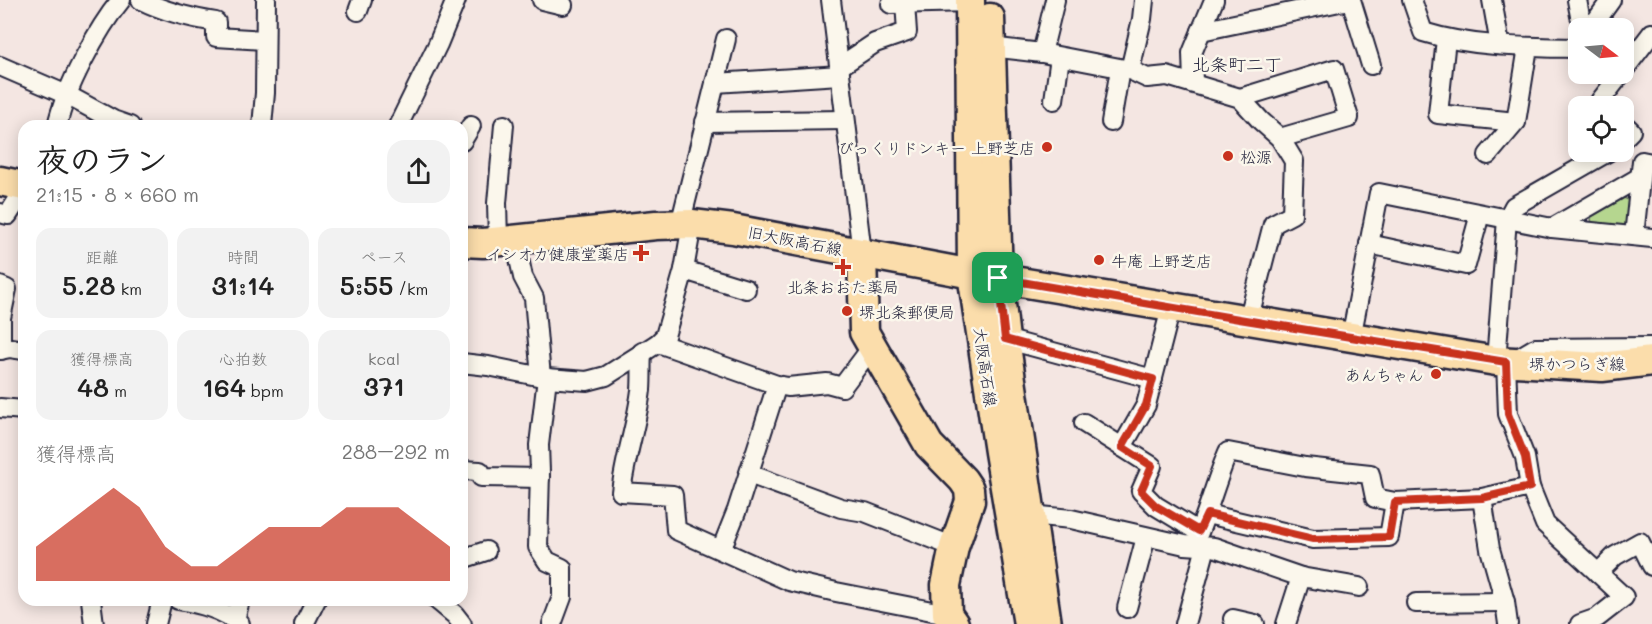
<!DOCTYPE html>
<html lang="ja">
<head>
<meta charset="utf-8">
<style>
	:root { --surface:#fff; --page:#f2f2f2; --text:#222; --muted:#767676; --accent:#c8321e }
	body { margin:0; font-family:Mali,"Klee One",sans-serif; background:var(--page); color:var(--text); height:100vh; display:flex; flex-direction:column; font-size:22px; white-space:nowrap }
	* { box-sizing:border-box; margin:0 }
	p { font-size:20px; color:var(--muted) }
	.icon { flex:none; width:33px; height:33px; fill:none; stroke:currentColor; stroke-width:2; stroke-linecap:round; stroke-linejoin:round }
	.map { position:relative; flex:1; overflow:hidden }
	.sheet { position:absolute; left:18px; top:120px; width:450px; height:486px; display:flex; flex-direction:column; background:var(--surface); border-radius:18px; box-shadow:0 3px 15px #0003 }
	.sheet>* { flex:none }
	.needle { width:39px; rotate:106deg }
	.buttons { position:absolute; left:1568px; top:18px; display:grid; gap:12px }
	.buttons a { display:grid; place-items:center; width:66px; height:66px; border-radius:12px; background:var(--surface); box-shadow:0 3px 15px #0003; font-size:30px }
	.pin { position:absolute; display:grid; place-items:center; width:51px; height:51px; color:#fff; margin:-26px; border-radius:12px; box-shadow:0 3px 9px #0006 }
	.round { display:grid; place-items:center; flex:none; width:63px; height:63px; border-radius:18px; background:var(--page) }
	.headline { display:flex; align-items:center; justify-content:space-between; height:102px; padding:0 18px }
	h1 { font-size:33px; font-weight:600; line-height:45px }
	.figures { display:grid; grid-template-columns:repeat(3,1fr); gap:9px; height:102px; padding:6px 18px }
	.figures div { display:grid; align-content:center; border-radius:15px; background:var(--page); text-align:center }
	.figures b { font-size:26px; font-weight:600 }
	.figures small { font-size:16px; font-weight:400 }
	.figures p { font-size:16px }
	.chart { height:168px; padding:12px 18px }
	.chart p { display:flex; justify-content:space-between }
	.chart svg { width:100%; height:108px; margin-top:6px; fill:var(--accent); opacity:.7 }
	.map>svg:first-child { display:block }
</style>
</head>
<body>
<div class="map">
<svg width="1652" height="624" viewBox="0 0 1652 624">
	<rect width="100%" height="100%" fill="#f4e6e2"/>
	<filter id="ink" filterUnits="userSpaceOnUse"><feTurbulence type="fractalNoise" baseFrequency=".0167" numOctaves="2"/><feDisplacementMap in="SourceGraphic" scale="12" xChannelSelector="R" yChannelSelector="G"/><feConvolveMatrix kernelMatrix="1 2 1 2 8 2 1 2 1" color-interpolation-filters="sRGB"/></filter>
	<g filter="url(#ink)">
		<polygon fill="#b5d68f" stroke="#6c7c65" stroke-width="1.5" points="1624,198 1632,202 1630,223 1625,227 1592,225 1591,217"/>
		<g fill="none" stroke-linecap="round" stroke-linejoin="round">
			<defs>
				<g id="minor">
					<path d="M141 0C165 12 190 18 216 22V37L265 40"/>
					<polyline points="542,0 563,5"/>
					<polyline points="831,0 862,253"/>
					<polyline points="1351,0 1371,65"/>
					<path d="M1412 0 1423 32C1471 47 1524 47 1574 48L1578 43"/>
					<polyline points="1492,0 1500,45"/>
					<polyline points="1577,0 1580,16 1588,28"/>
					<polyline points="891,4 970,2"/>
					<polyline points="358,11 362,0"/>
					<polyline points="1591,28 1611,0"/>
					<polyline points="1201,31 1349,0"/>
					<polyline points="1446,39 1438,114 1516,122"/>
					<polyline points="990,47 1042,53 1055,0"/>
					<polyline points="1042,53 1130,70 1147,78 1167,76 1240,98 1261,121 1280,138 1294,161 1292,214 1273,224 1248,321"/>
					<polyline points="0,66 67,95 113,120 130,126"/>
					<polyline points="839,67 875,43 907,32 905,3"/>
					<polyline points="1130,70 1142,19 1144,0"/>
					<polyline points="1623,71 1652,33"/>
					<polyline points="715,83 840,75"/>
					<polyline points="1193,83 1192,53 1214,0"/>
					<polyline points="1240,98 1334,69 1349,118 1280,138"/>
					<polyline points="1054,100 1060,57"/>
					<polyline points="1605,106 1600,101 1621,74"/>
					<polyline points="705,122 845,120"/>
					<polyline points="1111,122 1120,69"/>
					<polyline points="1623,123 1631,131 1623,139"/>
					<path d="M57 126C65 89 97 29 121 0"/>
					<polyline points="262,126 265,93 266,0"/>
					<polyline points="398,126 438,44 456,0"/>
					<polyline points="462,141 471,126"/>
					<polyline points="1488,155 1516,122 1528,47"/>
					<polyline points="0,213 8,215 24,190"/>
					<polyline points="680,225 726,39"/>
					<polyline points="1552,228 1640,177"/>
					<polyline points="1634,236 1642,161 1652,163"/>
					<polyline points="515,240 523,277 534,298 541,377"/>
					<polyline points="498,241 497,203 504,125"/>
					<polyline points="1369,244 1466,265 1480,214"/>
					<polyline points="684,270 746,289"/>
					<polyline points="0,286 7,289 1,318 1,350"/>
					<polyline points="1351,338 1379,193 1552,228 1652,238"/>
					<polyline points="1005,339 1153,379"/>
					<polyline points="658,343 777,385 788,387 827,383 842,387 872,347"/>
					<polyline points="0,350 10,348 24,350"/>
					<path d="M642 352C641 365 642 377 641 390 637 424 625 457 621 492L673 495 676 530 789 581 836 592 947 614"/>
					<polyline points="1496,361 1507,219 1514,206 1608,152"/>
					<polyline points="1513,361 1535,348 1652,347"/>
					<polyline points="1506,362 1508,414 1525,457 1530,487 1545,524 1624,597 1597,618 1580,624"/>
					<polyline points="462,363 488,366 547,378 587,381 606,376 658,343 665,336 684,270 692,224"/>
					<polyline points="547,378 539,445 540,472 538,547 547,561 562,568 562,597 552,624"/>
					<polyline points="0,408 24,410"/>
					<path d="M1084 423 1152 466 1141 491 1156 506 1199 532C1210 505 1217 478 1228 452L1305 467 1370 474 1375 498 1395 502 1482 498 1530 487"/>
					<polyline points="1122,447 1146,405 1171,308"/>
					<polyline points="462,470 480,471 481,477 540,478"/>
					<polyline points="749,474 841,508 865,512 954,547"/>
					<polyline points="1482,498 1490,549 1505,602 1508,624"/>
					<polyline points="1207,514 1313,539 1389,537 1395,502"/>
					<polyline points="1031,515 1071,519 1185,545 1214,547 1301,577 1286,624"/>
					<polyline points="721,550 737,510 777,385"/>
					<polyline points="462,559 486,551"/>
					<polyline points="1598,573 1615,556 1640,542 1652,566"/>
					<polyline points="1301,577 1359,587"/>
					<polyline points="91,600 94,624"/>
					<path d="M178 600C200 604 223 609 240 624"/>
					<polyline points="437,600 455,615 462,624"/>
					<polyline points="1416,603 1505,602"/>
					<polyline points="1127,608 1146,537"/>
					<polyline points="1233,619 1255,624"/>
					<polyline points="235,620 240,600"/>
					<polyline points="156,624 162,600"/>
					<polyline points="304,624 316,600"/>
					<polyline points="1185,624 1206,547"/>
				</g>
				<g id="primary">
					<polyline points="970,0 972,274 999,452 1028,624"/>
					<polyline points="990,18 998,278 1005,339 1047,624"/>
					<polyline points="0,181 24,186"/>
					<polyline points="462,242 483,243 656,225 692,224 733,229 972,274 1496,361 1602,367 1652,361"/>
					<polyline points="862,253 864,332 929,445 963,480 969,489 970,501 954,547 946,585 947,614 954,624"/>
				</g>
			</defs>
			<use href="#minor" stroke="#22223b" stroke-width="22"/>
			<use href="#primary" stroke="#22223b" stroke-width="33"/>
			<use href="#minor" stroke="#fbf7ec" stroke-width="18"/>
			<use href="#primary" stroke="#fbddab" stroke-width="28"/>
		</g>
	</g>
	<g fill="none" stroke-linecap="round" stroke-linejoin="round" filter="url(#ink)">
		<defs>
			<polygon id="route" points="998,278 1239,319 1506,362 1508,414 1525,457 1530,487 1482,498 1395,502 1389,537 1313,539 1207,514 1199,531 1156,506 1141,491 1152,466 1122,447 1146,405 1153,379 1005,339"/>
		</defs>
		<use href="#route" stroke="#fff" stroke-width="12"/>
		<use href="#route" stroke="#c8321e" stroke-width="8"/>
	</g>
	<g fill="#c8321e" stroke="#fbf7ec" stroke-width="2">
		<circle cx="1047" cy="147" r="6"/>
		<circle cx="1228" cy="156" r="6"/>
		<path d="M638 244h6v6h6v6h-6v6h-6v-6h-6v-6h6z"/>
		<circle cx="1099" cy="260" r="6"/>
		<path d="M840 258h6v6h6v6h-6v6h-6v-6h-6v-6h6z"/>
		<circle cx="847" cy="311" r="6"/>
		<circle cx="1436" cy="374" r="6"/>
	</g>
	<g text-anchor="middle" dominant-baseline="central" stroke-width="5" stroke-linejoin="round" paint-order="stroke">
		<g font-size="16" fill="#22223b" stroke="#fbf7ec" text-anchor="end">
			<text x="1035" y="147">びっくりドンキー 上野芝店</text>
			<text x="1240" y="156" text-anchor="start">松源</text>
			<text x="629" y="253">イシオカ健康堂薬店</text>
			<text x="1111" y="260" text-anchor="start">牛庵 上野芝店</text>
			<text x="843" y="286" text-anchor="middle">北条おおた薬局</text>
			<text x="859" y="311" text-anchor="start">堺北条郵便局</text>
			<text x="1424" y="374">あんちゃん</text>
		</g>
		<g font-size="16" fill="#22223b" stroke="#fbf7ec">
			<text transform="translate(795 240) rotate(11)">旧大阪高石線</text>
			<text x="1577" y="363">堺かつらぎ線</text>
			<text transform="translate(986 367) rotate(82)">大阪高石線</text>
		</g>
		<g font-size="18" fill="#22223b" stroke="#fbf7ec">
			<text x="1237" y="64">北条町二丁</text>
		</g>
	</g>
</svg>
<div class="buttons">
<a><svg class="needle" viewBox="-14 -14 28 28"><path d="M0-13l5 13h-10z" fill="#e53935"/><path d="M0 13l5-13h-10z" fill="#767676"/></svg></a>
<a><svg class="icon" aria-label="locate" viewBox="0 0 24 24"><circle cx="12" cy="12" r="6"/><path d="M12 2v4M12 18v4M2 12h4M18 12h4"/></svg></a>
</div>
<div class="pin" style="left:998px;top:278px;background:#1e9e55"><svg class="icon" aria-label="arrive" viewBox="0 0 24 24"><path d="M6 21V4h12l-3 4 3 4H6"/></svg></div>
<section class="sheet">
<div class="headline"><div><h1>夜のラン</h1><p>21:15 · 8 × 660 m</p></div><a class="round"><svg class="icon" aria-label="share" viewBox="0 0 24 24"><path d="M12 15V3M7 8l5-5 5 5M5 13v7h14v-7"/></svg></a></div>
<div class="figures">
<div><p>距離</p><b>5.28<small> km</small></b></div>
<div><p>時間</p><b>31:14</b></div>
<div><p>ペース</p><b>5:55<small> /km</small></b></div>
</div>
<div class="figures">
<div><p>獲得標高</p><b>48<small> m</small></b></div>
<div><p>心拍数</p><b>164<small> bpm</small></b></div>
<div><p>kcal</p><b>371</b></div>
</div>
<div class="chart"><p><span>獲得標高</span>288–292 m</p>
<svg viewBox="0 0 160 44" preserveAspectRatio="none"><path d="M0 44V30L10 22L20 14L30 6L40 14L50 30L60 38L70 38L80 30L90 22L100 22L110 22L120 14L130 14L140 14L150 22L160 30V44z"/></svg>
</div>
</section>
</div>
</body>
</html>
